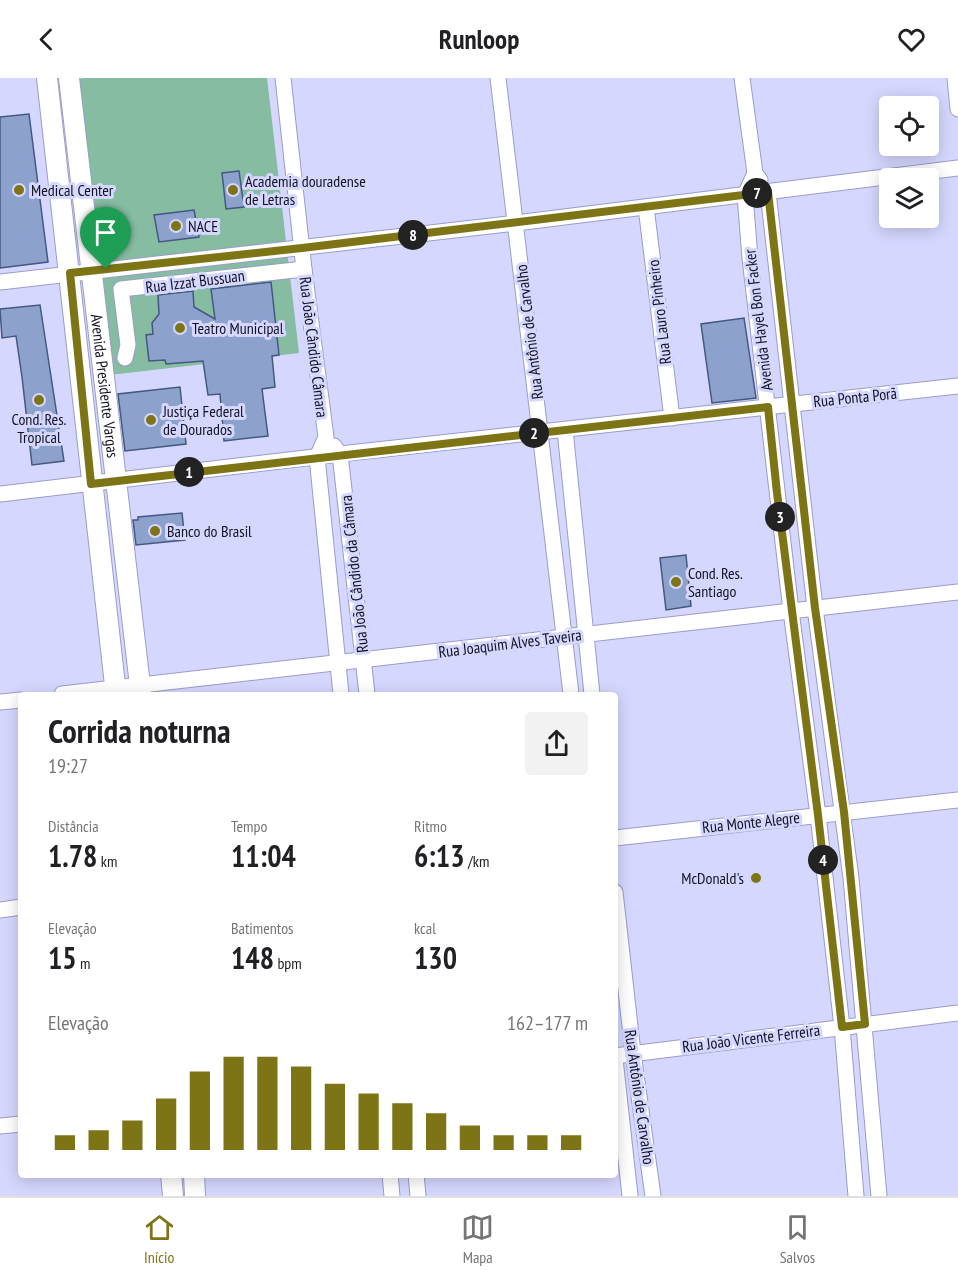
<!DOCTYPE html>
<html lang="pt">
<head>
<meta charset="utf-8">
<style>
	:root { --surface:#fff; --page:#f2f2f2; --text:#202124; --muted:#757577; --line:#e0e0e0; --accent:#7d7416 }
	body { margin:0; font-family:"PT Sans Narrow",sans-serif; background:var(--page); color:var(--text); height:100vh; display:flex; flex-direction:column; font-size:22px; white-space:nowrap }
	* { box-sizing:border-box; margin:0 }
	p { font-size:20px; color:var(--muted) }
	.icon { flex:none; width:33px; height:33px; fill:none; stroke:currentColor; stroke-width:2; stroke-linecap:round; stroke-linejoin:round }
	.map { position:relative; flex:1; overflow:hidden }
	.sheet { position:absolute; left:18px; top:614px; width:600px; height:486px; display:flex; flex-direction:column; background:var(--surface); border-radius:6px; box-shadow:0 3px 15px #0003 }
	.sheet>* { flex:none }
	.fabs { position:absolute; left:879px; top:18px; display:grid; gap:12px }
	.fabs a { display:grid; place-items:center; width:60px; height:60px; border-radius:6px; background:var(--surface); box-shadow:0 3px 15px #0003; font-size:30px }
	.pin { position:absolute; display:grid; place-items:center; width:51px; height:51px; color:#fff; margin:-62px -26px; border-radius:50% 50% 50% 0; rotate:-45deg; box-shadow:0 0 6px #0007 }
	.pin .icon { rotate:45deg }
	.km { position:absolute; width:30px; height:30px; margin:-15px; border-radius:50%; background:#222; color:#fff; font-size:16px; line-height:30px; text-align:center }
	.round { display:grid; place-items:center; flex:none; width:63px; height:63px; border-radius:6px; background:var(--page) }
	.overview { display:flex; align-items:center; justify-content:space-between; height:102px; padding:0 30px }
	h1 { font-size:33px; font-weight:800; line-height:45px }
	.metrics { display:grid; grid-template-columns:repeat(3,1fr); gap:9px; height:102px; padding:6px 30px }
	.metrics div { display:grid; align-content:center }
	.metrics b { font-size:30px; font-weight:800 }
	.metrics small { font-size:16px; font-weight:400 }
	.metrics p { font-size:16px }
	.chart { height:168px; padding:12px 30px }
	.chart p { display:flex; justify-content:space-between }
	.chart svg { width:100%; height:108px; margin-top:6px; stroke:var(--accent); stroke-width:6 }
	header { display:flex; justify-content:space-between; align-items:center; height:78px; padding:0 30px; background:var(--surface); font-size:27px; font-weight:800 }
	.tab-bar { display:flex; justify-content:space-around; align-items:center; height:84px; border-top:2px solid var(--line); background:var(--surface); font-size:16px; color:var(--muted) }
	.tab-bar a { display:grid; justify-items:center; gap:3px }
	.tab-bar .on { color:var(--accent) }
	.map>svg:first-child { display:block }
</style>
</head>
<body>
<header><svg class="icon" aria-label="back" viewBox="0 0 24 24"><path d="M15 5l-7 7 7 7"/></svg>Runloop<svg class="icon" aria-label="heart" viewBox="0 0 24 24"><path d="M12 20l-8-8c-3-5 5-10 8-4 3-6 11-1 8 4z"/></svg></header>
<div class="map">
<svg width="958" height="1118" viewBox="0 0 958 1118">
	<rect width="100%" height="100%" fill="#d5d7fe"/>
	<polygon fill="#85bca2" points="85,0 267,0 299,275 110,297 77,1"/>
	<g fill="#8ca2cd" stroke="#45587f" stroke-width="1.5">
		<polygon points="29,36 48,184 0,190 0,39"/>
		<polygon points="239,93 244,129 226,131 222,95"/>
		<polygon points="194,132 199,159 159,164 154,137"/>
		<polygon points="271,204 279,277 272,278 275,309 262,311 268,358 224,363 220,316 208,317 203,283 166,286 165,282 149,283 146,257 153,256 152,245 159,236 158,217 193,213 194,229 215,241 211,211"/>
		<polygon points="40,227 64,383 32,387 22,299 16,258 2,260 0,231"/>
		<polygon points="744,240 756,320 712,325 701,246"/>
		<polygon points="180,309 186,366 125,373 118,316"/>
		<polygon points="182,435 185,462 136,467 133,442 138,442 138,439"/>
		<polygon points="686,477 691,528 666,532 660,480"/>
	</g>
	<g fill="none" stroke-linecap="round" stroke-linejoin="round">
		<defs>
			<g id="minor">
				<polyline points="283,0 304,191 326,359 317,379 341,616"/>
				<polyline points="498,0 571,616"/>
				<polyline points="742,0 755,95 760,102"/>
				<polyline points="955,0 958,31"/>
				<polyline points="755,95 745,117 750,180 791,533 818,737 842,949 856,1118"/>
				<polyline points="768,114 815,530 851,800 879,1118"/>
				<polyline points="646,129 672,340"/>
				<polyline points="0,204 516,145 958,90"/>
				<polyline points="125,280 128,267 121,211 304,191"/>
				<polyline points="565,352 592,616"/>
				<polyline points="334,368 340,376 367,616"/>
				<polyline points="0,416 340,376 958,308"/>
				<polyline points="62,616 958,514"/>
				<polyline points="0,624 21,622"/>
				<polyline points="615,760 958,722"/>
				<polyline points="615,814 633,975 653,1118"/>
				<polyline points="0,832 21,829"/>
				<polyline points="615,978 958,935"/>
				<polyline points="615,981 630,1118"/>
				<polyline points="0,1048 21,1046"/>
				<polyline points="390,1096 392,1118"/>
				<polyline points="416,1096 418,1118"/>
			</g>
			<g id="major">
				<polyline points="47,0 116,616"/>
				<path id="s1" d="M69 0 141 616"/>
				<polyline points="171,1096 173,1118"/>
				<polyline points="194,1096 195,1118"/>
			</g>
		</defs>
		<use href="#minor" stroke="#9b9cca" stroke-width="17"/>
		<use href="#major" stroke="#9b9cca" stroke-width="22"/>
		<use href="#minor" stroke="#fff" stroke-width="15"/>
		<use href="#major" stroke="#fff" stroke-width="20"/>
	</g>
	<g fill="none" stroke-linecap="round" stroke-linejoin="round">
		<defs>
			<polygon id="route" points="768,114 815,530 844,734 865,946 842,949 818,737 777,415 768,329 91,406 70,195 302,170"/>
		</defs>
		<use href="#route" stroke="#fff" stroke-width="12"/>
		<use href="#route" stroke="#7d7416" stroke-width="8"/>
	</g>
	<g fill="#7d7416" stroke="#d5d7fe" stroke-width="2">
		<circle cx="19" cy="112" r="6"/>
		<circle cx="233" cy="112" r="6"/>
		<circle cx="176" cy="148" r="6"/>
		<circle cx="180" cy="250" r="6"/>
		<circle cx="39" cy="322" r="6"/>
		<circle cx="151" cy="342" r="6"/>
		<circle cx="155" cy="453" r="6"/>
		<circle cx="676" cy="504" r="6"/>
		<circle cx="756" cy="800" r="6"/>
	</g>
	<g text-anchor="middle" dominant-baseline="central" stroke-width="6" stroke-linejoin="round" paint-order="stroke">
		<g font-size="16" fill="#121222" stroke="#d5d7fe" text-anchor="start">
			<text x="245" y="103">Academia douradense<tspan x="245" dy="18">de Letras</tspan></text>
			<text x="31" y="112">Medical Center</text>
			<text x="188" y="148">NACE</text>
			<text x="192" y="250">Teatro Municipal</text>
			<text x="163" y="333">Justiça Federal<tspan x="163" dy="18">de Dourados</tspan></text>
			<text x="39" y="341" text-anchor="middle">Cond. Res.<tspan x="39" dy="18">Tropical</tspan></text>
			<text x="167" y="453">Banco do Brasil</text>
			<text x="688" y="495">Cond. Res.<tspan x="688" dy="18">Santiago</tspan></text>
			<text x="744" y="800" text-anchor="end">McDonald's</text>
		</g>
		<g font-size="16" fill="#121222" stroke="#d5d7fe">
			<text transform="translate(195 203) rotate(-7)">Rua Izzat Bussuan</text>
			<text transform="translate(659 234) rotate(-97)">Rua Lauro Pinheiro</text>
			<text transform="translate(758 242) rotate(-97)">Avenida Hayel Bon Facker</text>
			<text transform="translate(529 254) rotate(-97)">Rua Antônio de Carvalho</text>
			<text transform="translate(314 269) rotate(83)">Rua João Cândido Câmara</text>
			<text stroke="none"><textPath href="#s1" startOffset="310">Avenida Presidente Vargas</textPath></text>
			<text transform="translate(855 319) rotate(-6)">Rua Ponta Porã</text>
			<text transform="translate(354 496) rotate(-96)">Rua João Cândido da Câmara</text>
			<text transform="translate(510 565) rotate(-7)">Rua Joaquim Alves Taveira</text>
			<text transform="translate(751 744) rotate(-6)">Rua Monte Alegre</text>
			<text transform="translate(751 960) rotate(-7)">Rua João Vicente Ferreira</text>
			<text transform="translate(640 1019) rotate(82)">Rua Antônio de Carvalho</text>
		</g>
	</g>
</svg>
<div class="fabs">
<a><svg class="icon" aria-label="locate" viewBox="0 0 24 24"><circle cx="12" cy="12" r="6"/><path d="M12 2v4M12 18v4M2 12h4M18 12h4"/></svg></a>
<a><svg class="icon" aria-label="layers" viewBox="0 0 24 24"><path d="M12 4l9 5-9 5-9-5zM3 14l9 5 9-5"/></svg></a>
</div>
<div class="pin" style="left:106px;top:191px;background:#1e9e55"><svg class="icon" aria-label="arrive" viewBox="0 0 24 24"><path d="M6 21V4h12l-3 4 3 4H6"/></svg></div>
<b class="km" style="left:189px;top:394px">1</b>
<b class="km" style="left:534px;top:355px">2</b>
<b class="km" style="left:780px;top:439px">3</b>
<b class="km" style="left:823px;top:782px">4</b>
<b class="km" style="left:757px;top:115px">7</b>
<b class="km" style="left:413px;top:157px">8</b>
<section class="sheet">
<div class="overview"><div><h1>Corrida noturna</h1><p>19:27</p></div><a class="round"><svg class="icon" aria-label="share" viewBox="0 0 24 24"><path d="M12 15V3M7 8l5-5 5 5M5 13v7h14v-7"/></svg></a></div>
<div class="metrics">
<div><p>Distância</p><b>1.78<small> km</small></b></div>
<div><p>Tempo</p><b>11:04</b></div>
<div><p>Ritmo</p><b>6:13<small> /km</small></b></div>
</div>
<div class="metrics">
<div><p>Elevação</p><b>15<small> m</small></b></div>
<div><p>Batimentos</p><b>148<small> bpm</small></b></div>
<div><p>kcal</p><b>130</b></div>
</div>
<div class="chart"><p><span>Elevação</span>162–177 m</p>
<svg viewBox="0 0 160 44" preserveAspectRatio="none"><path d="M5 44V38M15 44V36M25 44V32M35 44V23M45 44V12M55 44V6M65 44V6M75 44V10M85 44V17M95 44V21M105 44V25M115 44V29M125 44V34M135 44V38M145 44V38M155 44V38"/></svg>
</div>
</section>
</div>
<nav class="tab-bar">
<a class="on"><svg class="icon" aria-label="home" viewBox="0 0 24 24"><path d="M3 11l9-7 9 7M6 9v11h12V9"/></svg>Início</a>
<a><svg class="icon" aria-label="map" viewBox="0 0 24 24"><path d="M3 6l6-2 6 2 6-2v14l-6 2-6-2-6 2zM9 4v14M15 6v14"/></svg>Mapa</a>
<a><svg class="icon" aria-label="saved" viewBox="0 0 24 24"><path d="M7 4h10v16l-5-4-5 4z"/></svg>Salvos</a>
</nav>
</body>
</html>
